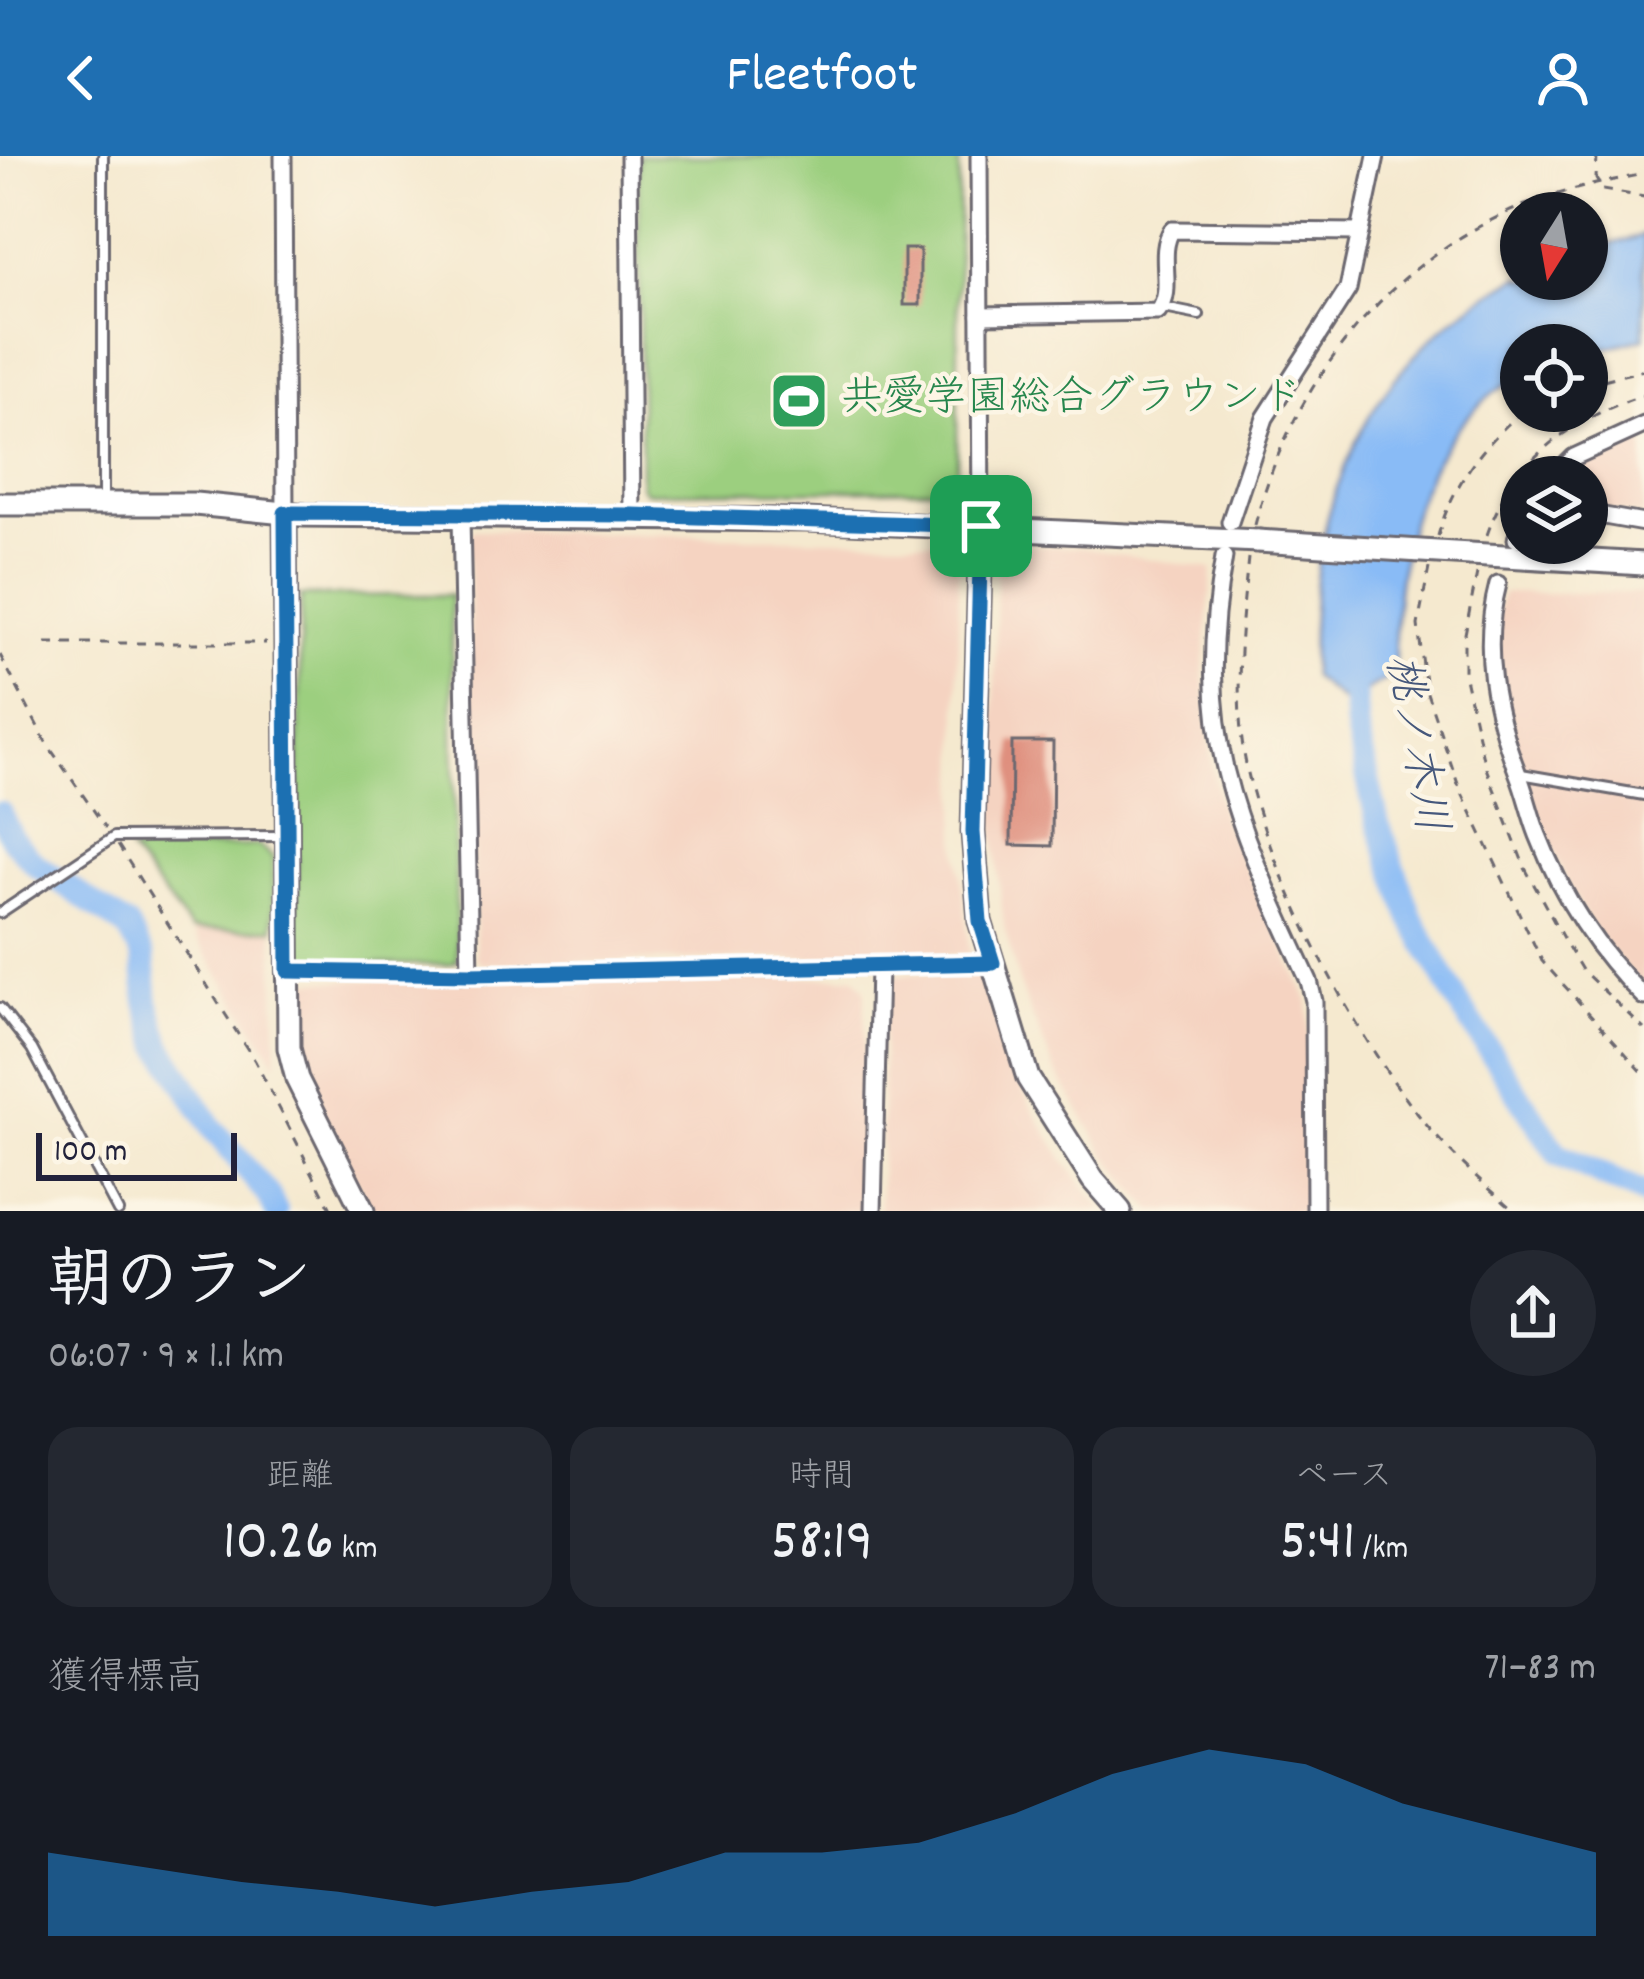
<!DOCTYPE html>
<html lang="ja">
<head>
<meta charset="utf-8">
<style>
	:root { --surface:#171b24; --page:#242831; --text:#f1f3f6; --muted:#9ea1a6; --accent:#1f6fb2 }
	body { margin:0; font-family:Dekko,"Klee One",sans-serif; background:var(--page); color:var(--text); height:100vh; display:flex; flex-direction:column; font-size:45px; white-space:nowrap }
	* { box-sizing:border-box; margin:0 }
	p { font-size:39px; color:var(--muted) }
	.icon { flex:none; width:66px; height:66px; fill:none; stroke:currentColor; stroke-width:2; stroke-linecap:round; stroke-linejoin:round }
	.map { position:relative; height:1055px; overflow:hidden }
	.details { display:flex; flex-direction:column; background:var(--surface); flex:1 }
	.details>* { flex:none }
	.needle { width:78px; rotate:191deg }
	.tools { position:absolute; left:1500px; top:36px; display:grid; gap:24px }
	.tools a { display:grid; place-items:center; width:108px; height:108px; border-radius:50%; background:var(--surface); box-shadow:0 3px 9px #0004; font-size:60px }
	.scale { position:absolute; left:36px; bottom:30px; width:201px; box-sizing:border-box; padding-left:12px; border:6px solid #22223b; border-top:0; font-size:33px; line-height:42px; white-space:nowrap; color:#22223b; -webkit-text-stroke:9px #fcf5e5; paint-order:stroke }
	.pin { position:absolute; display:grid; place-items:center; width:102px; height:102px; color:#fff; margin:-51px; border-radius:24px; box-shadow:0 6px 18px #0006 }
	.round { display:grid; place-items:center; flex:none; width:126px; height:126px; border-radius:63px; background:var(--page) }
	.overview { display:flex; align-items:center; justify-content:space-between; height:204px; padding:0 48px }
	h1 { font-size:66px; font-weight:600; line-height:90px }
	.stats { display:grid; grid-template-columns:repeat(3,1fr); gap:18px; height:204px; padding:12px 48px }
	.stats div { display:grid; align-content:center; border-radius:30px; background:var(--page); text-align:center }
	.stats b { font-size:60px; font-weight:600 }
	.stats small { font-size:33px; font-weight:400 }
	.stats p { font-size:33px }
	.chart { height:336px; padding:24px 48px }
	.chart p { display:flex; justify-content:space-between }
	.chart svg { width:100%; height:216px; margin-top:12px; fill:var(--accent); opacity:.7 }
	header { display:flex; justify-content:space-between; align-items:center; height:156px; padding:0 48px; background:var(--accent); color:#fff; font-size:54px; font-weight:600 }
	.map>svg:first-child { display:block }
</style>
</head>
<body>
<header><svg class="icon" aria-label="back" viewBox="0 0 24 24"><path d="M15 5l-7 7 7 7"/></svg>Fleetfoot<svg class="icon" aria-label="person" viewBox="0 0 24 24"><circle cx="12" cy="8" r="4"/><path d="M4 21q1-7 8-7t8 7"/></svg></header>
<div class="map">
<svg width="1644" height="1055" viewBox="0 0 1644 1055">
	<rect width="100%" height="100%" fill="#fcf5e5"/>
	<filter id="ink" filterUnits="userSpaceOnUse"><feTurbulence type="fractalNoise" baseFrequency=".00833" numOctaves="2"/><feDisplacementMap in="SourceGraphic" scale="24" xChannelSelector="R" yChannelSelector="G"/><feConvolveMatrix kernelMatrix="1 2 1 2 8 2 1 2 1" color-interpolation-filters="sRGB"/></filter>
	<filter id="wash" filterUnits="userSpaceOnUse"><feTurbulence type="fractalNoise" baseFrequency=".004" numOctaves="4" result="noise"/><feDisplacementMap in="SourceGraphic" scale="48" xChannelSelector="R" yChannelSelector="G"/><feGaussianBlur stdDeviation="2.7" result="paint"/><feColorMatrix in="noise" values="0 0 0 0 0 0 0 0 0 0 0 0 0 0 0 0 0 1.4 0 .05"/><feComposite in="paint" operator="in"/></filter>
	<g filter="url(#wash)">
		<rect width="100%" height="100%" fill="#f5e9cf"/>
		<g fill="#f5d3c1">
			<polygon points="1644,274 1644,360 1587,350 1587,321 1566,321 1591,299"/>
			<polygon points="474,374 942,386 958,402 957,686 970,798 482,808 476,801 469,380"/>
			<polygon points="1009,389 1081,392 1212,413 1203,517 1212,609 1223,665 1308,844 1309,1055 1152,1055 1106,999 1054,912 1022,836 1004,771 993,666 997,401"/>
			<polygon points="1502,437 1644,437 1644,832 1594,773 1569,730 1514,599 1498,528 1494,472"/>
			<polygon points="273,773 277,908 191,774"/>
			<polygon points="976,817 982,822 1013,916 1033,954 1064,1004 1103,1055 880,1055 885,824 892,819"/>
			<polygon points="855,821 865,833 861,1055 372,1055 300,910 296,832 304,825"/>
		</g>
		<g fill="#9ccf7f" stroke="#5f785d" stroke-width="3">
			<polygon points="638,0 959,0 957,333 646,336 641,331"/>
			<polygon points="451,439 457,805 448,809 300,807 296,802 301,440"/>
			<polygon points="258,689 273,701 273,773 191,774 130,695"/>
		</g>
		<path fill="#89bbf6" stroke="#566e98" stroke-width="3" d="M1644 79V182L1587 197V189H1521V220C1413 277 1392 409 1395 518L1345 547 1312 521C1306 351 1364 201 1521 120V123H1587V95Z"/>
		<g fill="none" stroke-linecap="round" stroke-linejoin="round">
			<polyline stroke="#89bbf6" stroke-width="4.5" points="1644,1055 1644,1053"/>
			<g stroke="#89bbf6" stroke-width="24">
				<polyline points="1352,510 1357,574 1377,664 1411,761 1459,848 1558,999 1644,1038"/>
				<polyline points="0,657 13,684 35,708 127,771 143,800 147,846 161,890 213,973 269,1040 276,1055"/>
			</g>
		</g>
		<g id="blocks">
			<g fill="#df8f7e">
				<rect x="904" y="93" width="16" height="56"/>
				<polygon points="1012,586 1053,586 1052,690 1011,689"/>
			</g>
		</g>
	</g>
	<g filter="url(#ink)">
		<use href="#blocks" fill-opacity="0" stroke="#6c686f" stroke-width="3"/>
		<g fill="none" stroke-linecap="round" stroke-linejoin="round">
			<defs>
				<g id="lane">
					<polyline points="1164,152 1199,159"/>
					<polyline points="103,346 103,0"/>
					<polyline points="1521,618 1644,639"/>
					<polyline points="0,757 114,681 284,680"/>
					<polyline points="0,852 32,893 118,1055"/>
				</g>
				<g id="street">
					<polyline points="283,0 285,357"/>
					<polyline points="629,0 632,359"/>
					<polyline points="979,0 981,370"/>
					<path d="M980 159 1158 156C1176 134 1156 98 1172 74L1360 76"/>
					<polyline points="1554,321 1574,301 1644,269"/>
					<polyline points="1587,357 1644,367"/>
					<polyline points="461,359 470,818"/>
					<polyline points="1230,366 1265,262 1348,133 1376,0"/>
					<polyline points="1516,383 1521,370"/>
					<path d="M1224 401C1192 580 1236 667 1309 825L1314 845 1315 1055"/>
					<path d="M1498 428C1481 492 1494 556 1518 618 1526 638 1530 659 1538 679 1562 741 1597 795 1644 841"/>
					<polyline points="288,815 470,818 993,807"/>
					<polyline points="873,1055 879,812"/>
				</g>
				<g id="secondary">
					<polyline points="0,348 195,348 305,359 806,364 1258,385"/>
					<polyline points="285,357 289,892 297,923 363,1055"/>
					<polyline points="981,370 973,676 980,765 1028,922 1093,1024 1120,1055"/>
					<polyline points="1470,398 1644,408"/>
				</g>
			</defs>
			<use href="#lane" stroke="#6c686f" stroke-width="14"/>
			<use href="#street" stroke="#6c686f" stroke-width="21"/>
			<use href="#secondary" stroke="#6c686f" stroke-width="27"/>
			<g stroke="#6c686f" stroke-width="3" stroke-dasharray="9 9" stroke-linecap="butt">
				<polyline points="1597,0 1596,23 1603,34 1644,41"/>
				<polyline points="1587,228 1644,214"/>
				<path d="M1255 369C1288 237 1378 116 1504 58 1547 38 1597 27 1644 18"/>
				<path d="M1487 379C1512 304 1571 263 1644 239"/>
				<path d="M1438 380C1452 329 1483 288 1523 255"/>
				<path d="M1248 402C1242 460 1236 517 1241 576 1252 688 1347 868 1417 957 1445 994 1480 1024 1514 1055"/>
				<polyline points="1429,412 1418,469 1426,534 1459,631 1542,805 1644,918"/>
				<polyline points="1477,417 1464,483 1464,517 1484,607 1525,712 1564,784 1582,814 1644,873"/>
				<polyline points="46,487 266,487"/>
				<polyline points="0,499 47,588 106,672"/>
				<polyline points="118,689 255,905 332,1055"/>
			</g>
			<use href="#lane" stroke="#fff" stroke-width="8"/>
			<use href="#street" stroke="#fff" stroke-width="15"/>
			<use href="#secondary" stroke="#fff" stroke-width="21"/>
			<defs>
				<polyline id="secondary-bridge" points="1258,385 1470,398"/>
			</defs>
			<use href="#secondary-bridge" stroke="#6c686f" stroke-width="27" stroke-linecap="butt"/>
			<use href="#secondary-bridge" stroke="#fff" stroke-width="21"/>
		</g>
	</g>
	<g fill="none" stroke-linecap="round" stroke-linejoin="round" filter="url(#ink)">
		<defs>
			<polygon id="route" points="285,357 632,359 981,370 973,676 980,765 993,807 470,818 288,815"/>
		</defs>
		<use href="#route" stroke="#fff" stroke-width="24"/>
		<use href="#route" stroke="#1f6fb2" stroke-width="15"/>
	</g>
	<defs>
		<symbol id="stadium-square" viewBox="-11 -11 22 22"><rect x="-9" y="-9" width="18" height="18" rx="4" fill="#2e9e5b" stroke="#fcf5e5"/><path d="M0-5a6.5 5 0 1 0 0 10a6.5 5 0 1 0 0-10ZM-3.5-1.8h7v3.6h-7Z" fill="#fff"/></symbol>
	</defs>
	<g fill-rule="evenodd">
		<use href="#stadium-square" x="766" y="212" width="66" height="66"/>
	</g>
	<g text-anchor="middle" dominant-baseline="central" stroke-width="9" stroke-linejoin="round" paint-order="stroke">
		<g font-size="42" fill="#27864d" stroke="#fcf5e5" text-anchor="start">
			<text x="841" y="245">共愛学園総合グラウンド</text>
		</g>
		<g font-size="45" font-style="italic" fill="#46587c" stroke="#fcf5e5">
			<text transform="translate(1413 588) rotate(80)">桃ノ木川</text>
		</g>
	</g>
</svg>
<div class="tools">
<a><svg class="needle" viewBox="-14 -14 28 28"><path d="M0-13l5 13h-10z" fill="#e53935"/><path d="M0 13l5-13h-10z" fill="#9ea1a6"/></svg></a>
<a><svg class="icon" aria-label="locate" viewBox="0 0 24 24"><circle cx="12" cy="12" r="6"/><path d="M12 2v4M12 18v4M2 12h4M18 12h4"/></svg></a>
<a><svg class="icon" aria-label="layers" viewBox="0 0 24 24"><path d="M12 4l9 5-9 5-9-5zM3 14l9 5 9-5"/></svg></a>
</div>
<div class="scale">100 m</div>
<div class="pin" style="left:981px;top:370px;background:#1e9e55"><svg class="icon" aria-label="arrive" viewBox="0 0 24 24"><path d="M6 21V4h12l-3 4 3 4H6"/></svg></div>
</div>
<section class="details">
<div class="overview"><div><h1>朝のラン</h1><p>06:07 · 9 × 1.1 km</p></div><a class="round"><svg class="icon" aria-label="share" viewBox="0 0 24 24"><path d="M12 15V3M7 8l5-5 5 5M5 13v7h14v-7"/></svg></a></div>
<div class="stats">
<div><p>距離</p><b>10.26<small> km</small></b></div>
<div><p>時間</p><b>58:19</b></div>
<div><p>ペース</p><b>5:41<small> /km</small></b></div>
</div>
<div class="chart"><p><span>獲得標高</span>71–83 m</p>
<svg viewBox="0 0 160 44" preserveAspectRatio="none"><path d="M0 44V27L10 30L20 33L30 35L40 38L50 35L60 33L70 27L80 27L90 25L100 19L110 11L120 6L130 9L140 17L150 22L160 27V44z"/></svg>
</div>
</section>
</body>
</html>
